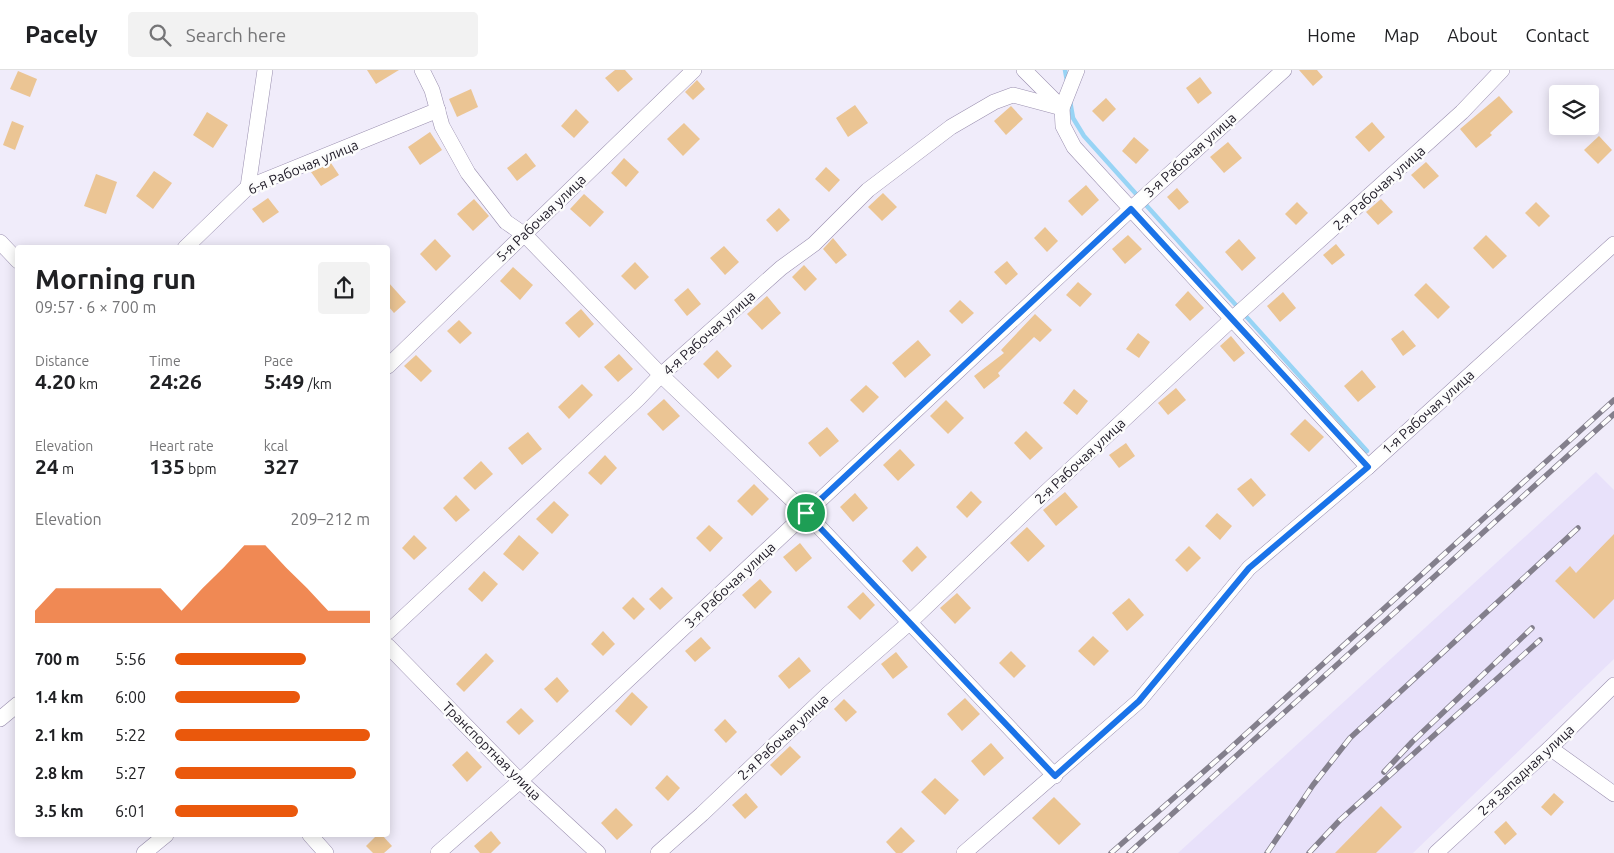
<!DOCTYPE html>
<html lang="en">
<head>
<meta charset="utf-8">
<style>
	:root { --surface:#fff; --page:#f2f2f2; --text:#202124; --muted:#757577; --line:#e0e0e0; --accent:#ea580c }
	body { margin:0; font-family:Ubuntu,sans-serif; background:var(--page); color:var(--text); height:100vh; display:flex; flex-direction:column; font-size:19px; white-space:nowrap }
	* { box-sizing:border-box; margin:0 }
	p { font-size:16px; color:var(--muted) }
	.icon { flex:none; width:28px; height:28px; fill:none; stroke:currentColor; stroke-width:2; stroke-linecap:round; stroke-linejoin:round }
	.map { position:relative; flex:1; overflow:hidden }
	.sheet { position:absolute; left:15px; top:175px; width:375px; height:592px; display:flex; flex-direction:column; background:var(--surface); border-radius:5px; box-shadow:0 2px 12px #0003 }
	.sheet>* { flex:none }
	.controls { position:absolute; left:1549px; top:15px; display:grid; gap:10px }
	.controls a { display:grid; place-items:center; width:50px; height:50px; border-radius:5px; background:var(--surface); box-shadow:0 2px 12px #0003; font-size:25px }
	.pin { position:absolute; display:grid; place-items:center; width:42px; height:42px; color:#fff; margin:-21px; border:2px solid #fff; border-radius:50%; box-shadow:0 1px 5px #0007 }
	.round { display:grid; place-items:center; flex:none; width:52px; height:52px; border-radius:5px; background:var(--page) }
	.summary { display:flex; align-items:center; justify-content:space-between; height:85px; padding:0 20px }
	h1 { font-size:28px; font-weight:600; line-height:38px }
	.figures { display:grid; grid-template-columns:repeat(3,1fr); gap:8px; height:85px; padding:5px 20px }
	.figures div { display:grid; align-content:center }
	.figures b { font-size:21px; font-weight:600 }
	.figures small { font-size:14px; font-weight:400 }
	.figures p { font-size:14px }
	.chart { height:140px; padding:10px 20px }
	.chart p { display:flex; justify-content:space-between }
	.chart svg { width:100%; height:90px; margin-top:5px; fill:var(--accent); opacity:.7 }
	ul { padding:0 20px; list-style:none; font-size:16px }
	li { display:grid; grid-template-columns:80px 60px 1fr; align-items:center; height:38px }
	li i { height:12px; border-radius:6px; background:var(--accent) }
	header { display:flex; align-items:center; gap:30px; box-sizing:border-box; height:70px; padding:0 25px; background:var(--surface); border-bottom:1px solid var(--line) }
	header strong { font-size:24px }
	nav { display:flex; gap:28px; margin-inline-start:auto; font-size:18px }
	.search { width:350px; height:45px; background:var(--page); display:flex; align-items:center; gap:12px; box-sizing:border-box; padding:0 18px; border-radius:5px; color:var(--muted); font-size:19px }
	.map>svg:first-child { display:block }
</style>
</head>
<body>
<header>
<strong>Pacely</strong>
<div class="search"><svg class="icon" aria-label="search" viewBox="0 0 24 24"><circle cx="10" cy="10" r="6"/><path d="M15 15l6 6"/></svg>Search here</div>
<nav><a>Home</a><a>Map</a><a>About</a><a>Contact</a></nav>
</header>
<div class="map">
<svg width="1614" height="783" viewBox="0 0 1614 783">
	<rect width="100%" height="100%" fill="#f0ecfa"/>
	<polygon fill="#e8e1fa" points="1596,402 1614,420 1614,589 1413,783 1178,783"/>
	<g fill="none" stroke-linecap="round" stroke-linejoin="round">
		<g stroke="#98d4f5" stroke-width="4.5">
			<polyline points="1065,0 1067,11"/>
			<polyline points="1070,31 1073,48 1084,66 1367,381"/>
		</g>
	</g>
	<g fill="#ebc594">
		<polygon points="367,0 399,0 376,14"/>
		<polygon points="615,0 625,0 633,9 618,22 605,8"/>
		<polygon points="1299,0 1317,0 1323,7 1313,16"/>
		<polygon points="18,1 37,9 30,27 10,19"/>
		<polygon points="1200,7 1212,23 1198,34 1186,18"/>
		<polygon points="697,10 705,19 693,30 685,22"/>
		<polygon points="471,19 478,37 457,47 449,29"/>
		<polygon points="1499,26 1513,42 1490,63 1492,65 1476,78 1460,59"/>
		<polygon points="1106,28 1116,39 1103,52 1092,41"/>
		<polygon points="855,35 868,53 848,67 836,48"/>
		<polygon points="1011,36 1023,49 1006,65 994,51"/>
		<polygon points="576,39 589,52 574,68 561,56"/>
		<polygon points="207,42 228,55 213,78 193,65"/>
		<polygon points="12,51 24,56 15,80 3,75"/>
		<polygon points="1372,52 1385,67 1369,82 1355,67"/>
		<polygon points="684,53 700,69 683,86 667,69"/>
		<polygon points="430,62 442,80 420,95 408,77"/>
		<polygon points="1599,66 1612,80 1598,94 1584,80"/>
		<polygon points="1134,67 1149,80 1136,94 1122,81"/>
		<polygon points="1228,72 1242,88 1224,103 1210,87"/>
		<polygon points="526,83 536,96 517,111 507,98"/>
		<polygon points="624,88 639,102 626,117 611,103"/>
		<polygon points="1426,92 1439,106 1424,119 1411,105"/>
		<polygon points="331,93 339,105 321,116 311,102"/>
		<polygon points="826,97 840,110 829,122 815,109"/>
		<polygon points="154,101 172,113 153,139 136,126"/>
		<polygon points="96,104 117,112 106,144 84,136"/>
		<polygon points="1086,115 1099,130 1082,146 1068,131"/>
		<polygon points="1177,118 1189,132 1179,140 1167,127"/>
		<polygon points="883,123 897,137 882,151 868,137"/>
		<polygon points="584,124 604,142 590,157 570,139"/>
		<polygon points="268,128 279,142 263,153 252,139"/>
		<polygon points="474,129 489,146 473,161 457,144"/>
		<polygon points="1381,129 1393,142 1378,155 1366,142"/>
		<polygon points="1297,132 1308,143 1296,155 1285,144"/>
		<polygon points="1536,132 1550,146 1539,157 1525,143"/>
		<polygon points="779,138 790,150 777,162 766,150"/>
		<polygon points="1045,157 1058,171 1047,182 1034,168"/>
		<polygon points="1128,165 1142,179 1125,194 1112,179"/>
		<polygon points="1486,165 1507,186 1493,199 1473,178"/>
		<polygon points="833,168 847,185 836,194 823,179"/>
		<polygon points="435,169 451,186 436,201 420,184"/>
		<polygon points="1239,169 1256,188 1242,201 1225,182"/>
		<polygon points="1336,174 1345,185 1332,195 1323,185"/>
		<polygon points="724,176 739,192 725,205 710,188"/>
		<polygon points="1007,191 1018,204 1006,215 994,202"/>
		<polygon points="635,192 649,207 635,220 621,206"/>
		<polygon points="804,195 817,209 805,221 792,207"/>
		<polygon points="513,197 533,215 520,230 500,211"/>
		<polygon points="388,212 406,232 394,243 388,236"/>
		<polygon points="1078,212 1092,224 1080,237 1066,225"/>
		<polygon points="1426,213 1450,237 1438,249 1414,225"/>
		<polygon points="688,218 701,234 687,246 674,230"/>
		<polygon points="1188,221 1204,238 1190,251 1175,235"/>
		<polygon points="1283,222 1296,238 1280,252 1267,236"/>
		<polygon points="767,226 781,243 762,260 747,244"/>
		<polygon points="960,230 974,243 962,254 949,241"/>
		<polygon points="581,239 594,254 579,268 565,253"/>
		<polygon points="1035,244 1052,260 1040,272 1034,267 998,303 1000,306 984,319 974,306 1004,283 1001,280"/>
		<polygon points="459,250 472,263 460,274 447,261"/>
		<polygon points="1403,260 1416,276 1403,286 1391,269"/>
		<polygon points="1138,263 1150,272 1139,288 1126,279"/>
		<polygon points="1231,266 1245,283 1234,292 1220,276"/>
		<polygon points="918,270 931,285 905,308 892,293"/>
		<polygon points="717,280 732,296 718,309 703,294"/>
		<polygon points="619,284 633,299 618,312 604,297"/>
		<polygon points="416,285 432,301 421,312 404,296"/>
		<polygon points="1362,300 1376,317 1358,332 1344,316"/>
		<polygon points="582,314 593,325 569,349 558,337"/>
		<polygon points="866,315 879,327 863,343 850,330"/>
		<polygon points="1176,318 1186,330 1168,345 1158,333"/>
		<polygon points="1074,319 1088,331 1077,345 1063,333"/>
		<polygon points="664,329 680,346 663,361 647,344"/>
		<polygon points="946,330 964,348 948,364 930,346"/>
		<polygon points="1305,349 1324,367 1309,382 1290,364"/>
		<polygon points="827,357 839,371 820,387 808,373"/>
		<polygon points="1026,361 1043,378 1030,390 1014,373"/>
		<polygon points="528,362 542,379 522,395 508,378"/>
		<polygon points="1126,373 1135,386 1119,398 1109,385"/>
		<polygon points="900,379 915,395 898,411 883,395"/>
		<polygon points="605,385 617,398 601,415 588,403"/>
		<polygon points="481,391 493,404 475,420 463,408"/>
		<polygon points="1251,408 1266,425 1253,437 1237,419"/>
		<polygon points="754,414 769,429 752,446 737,431"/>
		<polygon points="971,421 982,432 967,448 956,437"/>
		<polygon points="1065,422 1078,437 1056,456 1043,440"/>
		<polygon points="855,423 868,438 853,452 840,437"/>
		<polygon points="456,425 470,440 456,452 443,438"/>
		<polygon points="554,431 569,445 552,464 536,449"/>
		<polygon points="1217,443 1232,456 1220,470 1205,456"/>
		<polygon points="709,455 723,468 710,482 696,468"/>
		<polygon points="1027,457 1045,476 1028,492 1010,473"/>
		<polygon points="1614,464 1614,529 1594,549 1555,511 1570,496 1576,503"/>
		<polygon points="414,465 427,478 414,490 402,478"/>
		<polygon points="519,465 539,483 523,501 503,484"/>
		<polygon points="800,473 812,488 796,502 783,487"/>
		<polygon points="917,476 927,487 912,502 902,491"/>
		<polygon points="1189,476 1201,488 1187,502 1175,490"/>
		<polygon points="484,501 498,514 482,532 468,519"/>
		<polygon points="760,509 772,522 755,539 742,525"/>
		<polygon points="662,517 673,528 660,540 649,529"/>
		<polygon points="863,522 875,535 860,550 847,537"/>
		<polygon points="957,523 971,538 955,554 940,538"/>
		<polygon points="633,527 645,539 634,550 622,538"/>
		<polygon points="1129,528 1144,545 1127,561 1112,543"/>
		<polygon points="603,561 615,574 603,586 591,574"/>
		<polygon points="1093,566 1109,581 1094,596 1078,581"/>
		<polygon points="701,567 711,578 695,592 685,581"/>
		<polygon points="1011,581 1026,596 1014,608 999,593"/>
		<polygon points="896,582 908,597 893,609 881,594"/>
		<polygon points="486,583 494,591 464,622 456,614"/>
		<polygon points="799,587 811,601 789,619 778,606"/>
		<polygon points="557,607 569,621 557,633 544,619"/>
		<polygon points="632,622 648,637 631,656 615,641"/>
		<polygon points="965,628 980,644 962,661 947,644"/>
		<polygon points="844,629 857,642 846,652 834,639"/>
		<polygon points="521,638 534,651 519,665 506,652"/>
		<polygon points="725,649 737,662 726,673 714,660"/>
		<polygon points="991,673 1004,688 984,706 971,691"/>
		<polygon points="790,676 801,687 781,706 770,695"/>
		<polygon points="467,681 482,697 467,712 452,695"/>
		<polygon points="667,705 680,718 668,731 655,718"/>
		<polygon points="935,708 959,730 945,745 921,722"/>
		<polygon points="746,723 758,737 745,749 732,735"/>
		<polygon points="1554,723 1564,732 1551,746 1541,737"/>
		<polygon points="1054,727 1081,754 1059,775 1032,748"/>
		<polygon points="1381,736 1402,757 1376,783 1335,783"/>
		<polygon points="616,738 633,755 617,770 601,753"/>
		<polygon points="1506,751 1517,764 1505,775 1494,762"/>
		<polygon points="901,757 915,771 902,783 896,783 886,772"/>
		<polygon points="491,761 501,773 491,783 480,783 474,776"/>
		<polygon points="377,765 382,765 392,776 384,783 373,783 366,776"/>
	</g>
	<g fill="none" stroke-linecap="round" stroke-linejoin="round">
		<defs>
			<g id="street">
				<polyline points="422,0 432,20 442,56 468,103 506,152 525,165 661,305 806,443 1055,706"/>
				<polyline points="1024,0 1061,37"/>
				<polyline points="1077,0 1062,38 1063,56 1074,77 1368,397"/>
				<polyline points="248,117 265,0"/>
				<polyline points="0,172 18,191"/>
				<polyline points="185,178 248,117 438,40"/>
				<polyline points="388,296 694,0"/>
				<polyline points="388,562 637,330 661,305 781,198 814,174 868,120 951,57 994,32 1013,25 1062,38"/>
				<polyline points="388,576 520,711 598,783"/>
				<polyline points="0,649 18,634"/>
				<polyline points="1550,678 1614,724"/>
				<polyline points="310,765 326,783"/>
				<polyline points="144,783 166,765"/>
				<polyline points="438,783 520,711 1131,139 1284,0"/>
				<polyline points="658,783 702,744 828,624 909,553 1044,424 1231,250 1462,42 1502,0"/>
				<polyline points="964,783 1139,631 1249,498 1368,397 1614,174"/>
				<polyline points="1436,783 1550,678 1614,615"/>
			</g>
		</defs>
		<use href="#street" stroke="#9a8faf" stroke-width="16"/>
		<use href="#street" stroke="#fff" stroke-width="15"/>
		<defs>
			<g id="rail">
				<polyline points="1384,702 1412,672 1532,558"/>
				<polyline points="1111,783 1226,682 1614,330"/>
				<polyline points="1129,783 1614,344"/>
				<polyline points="1267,783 1313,715 1350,668 1578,458"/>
				<polyline points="1309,783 1340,750 1540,570"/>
			</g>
		</defs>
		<use href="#rail" stroke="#837f8c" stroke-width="5.5"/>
		<use href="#rail" stroke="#fcfcfc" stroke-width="4" stroke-dasharray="11" stroke-linecap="butt"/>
	</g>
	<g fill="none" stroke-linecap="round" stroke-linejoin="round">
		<defs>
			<polygon id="route" points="1131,139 1368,397 1249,498 1139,631 1055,706 806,443"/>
		</defs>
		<use href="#route" stroke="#fff" stroke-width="10"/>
		<use href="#route" stroke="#1a73e8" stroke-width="6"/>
	</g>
	<g text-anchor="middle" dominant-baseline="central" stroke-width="5" stroke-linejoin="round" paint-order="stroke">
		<g font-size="14" fill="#1e1a26" stroke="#fcfcfc">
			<text transform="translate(1190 85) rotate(-42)">3-я Рабочая улица</text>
			<text transform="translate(303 97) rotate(-23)">6-я Рабочая улица</text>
			<text transform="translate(1379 118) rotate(-42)">2-я Рабочая улица</text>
			<text transform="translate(541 148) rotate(-44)">5-я Рабочая улица</text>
			<text transform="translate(709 263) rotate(-42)">4-я Рабочая улица</text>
			<text transform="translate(1428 342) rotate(-42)">1-я Рабочая улица</text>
			<text transform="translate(1080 391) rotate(-43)">2-я Рабочая улица</text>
			<text transform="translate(730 515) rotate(-43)">3-я Рабочая улица</text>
			<text transform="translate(783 667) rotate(-43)">2-я Рабочая улица</text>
			<text transform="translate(492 681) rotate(45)">Транспортная улица</text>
			<text transform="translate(1526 700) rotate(-43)">2-я Западная улица</text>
		</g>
	</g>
</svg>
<div class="controls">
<a><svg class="icon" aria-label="layers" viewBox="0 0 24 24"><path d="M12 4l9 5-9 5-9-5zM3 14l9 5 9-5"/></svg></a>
</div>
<div class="pin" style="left:806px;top:443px;background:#1e9e55"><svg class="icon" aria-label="arrive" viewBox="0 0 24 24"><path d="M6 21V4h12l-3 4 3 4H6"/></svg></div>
<section class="sheet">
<div class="summary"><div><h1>Morning run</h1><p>09:57 · 6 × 700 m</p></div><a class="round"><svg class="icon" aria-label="share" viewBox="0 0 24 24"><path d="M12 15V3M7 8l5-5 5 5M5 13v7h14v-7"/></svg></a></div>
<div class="figures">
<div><p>Distance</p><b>4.20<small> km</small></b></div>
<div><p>Time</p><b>24:26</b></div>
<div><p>Pace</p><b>5:49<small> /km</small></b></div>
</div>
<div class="figures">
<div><p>Elevation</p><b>24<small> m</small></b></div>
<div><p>Heart rate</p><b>135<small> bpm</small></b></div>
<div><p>kcal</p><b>327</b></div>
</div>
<div class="chart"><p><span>Elevation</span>209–212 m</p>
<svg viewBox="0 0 160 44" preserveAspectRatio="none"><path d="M0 44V38L10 27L20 27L30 27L40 27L50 27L60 27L70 38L80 27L90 17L100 6L110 6L120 17L130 27L140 38L150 38L160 38V44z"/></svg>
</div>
<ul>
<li><b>700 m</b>5:56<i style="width:67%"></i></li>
<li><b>1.4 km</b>6:00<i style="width:64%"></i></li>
<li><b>2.1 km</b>5:22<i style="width:100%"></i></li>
<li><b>2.8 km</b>5:27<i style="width:93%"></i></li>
<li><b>3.5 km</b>6:01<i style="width:63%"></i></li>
</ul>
</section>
</div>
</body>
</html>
